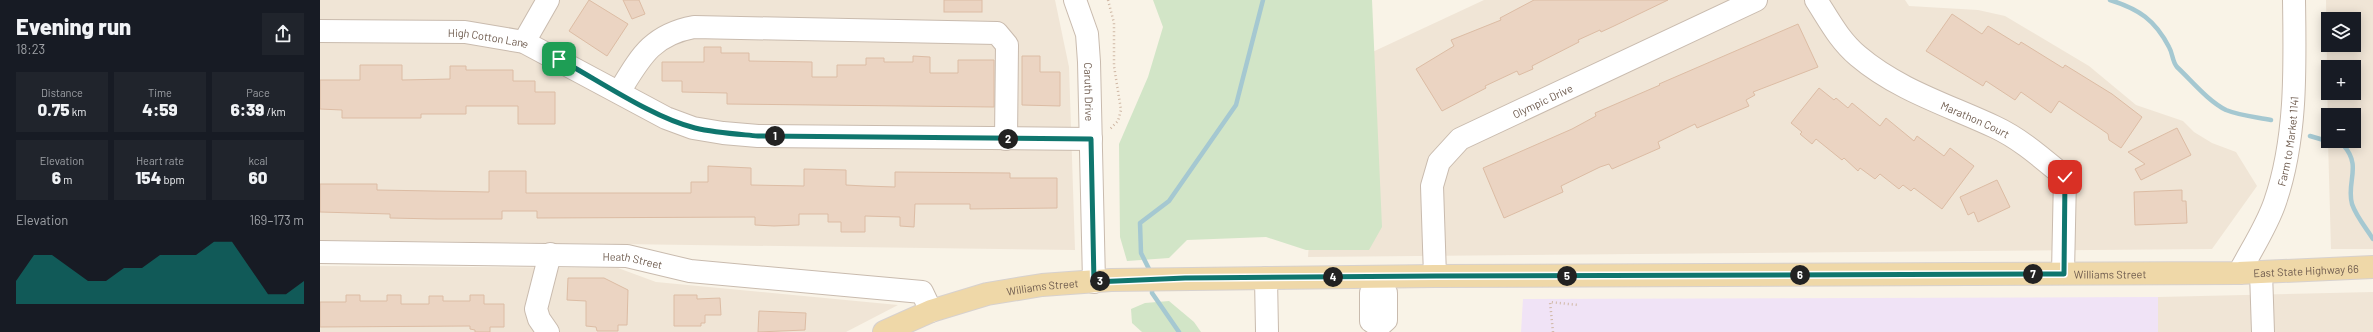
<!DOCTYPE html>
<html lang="en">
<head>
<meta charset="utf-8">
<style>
	:root { --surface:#171b24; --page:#20242c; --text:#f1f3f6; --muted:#9ea1a6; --accent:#0f766e }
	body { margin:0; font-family:Barlow,sans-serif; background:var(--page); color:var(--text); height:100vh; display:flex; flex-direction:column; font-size:15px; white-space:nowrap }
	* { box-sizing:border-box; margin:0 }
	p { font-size:13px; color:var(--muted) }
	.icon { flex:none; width:22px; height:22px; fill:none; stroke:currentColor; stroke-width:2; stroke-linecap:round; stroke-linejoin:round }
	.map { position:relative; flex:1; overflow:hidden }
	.panel { display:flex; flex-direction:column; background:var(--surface); width:320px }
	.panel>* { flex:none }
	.fabs { position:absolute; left:2001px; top:12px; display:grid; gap:8px }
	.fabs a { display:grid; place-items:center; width:40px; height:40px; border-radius:0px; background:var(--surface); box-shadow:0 2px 10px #0003; font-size:20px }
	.pin { position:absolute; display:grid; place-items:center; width:34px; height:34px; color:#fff; margin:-17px; border-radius:8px; box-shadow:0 2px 6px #0006 }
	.km { position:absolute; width:20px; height:20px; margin:-10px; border-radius:50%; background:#222; color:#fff; font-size:11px; line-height:20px; text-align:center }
	.round { display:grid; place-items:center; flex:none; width:42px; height:42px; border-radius:0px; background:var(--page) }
	.summary { display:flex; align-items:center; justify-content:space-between; height:68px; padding:0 16px }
	h1 { font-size:22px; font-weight:800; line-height:30px }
	.metrics { display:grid; grid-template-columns:repeat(3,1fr); gap:6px; height:68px; padding:4px 16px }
	.metrics div { display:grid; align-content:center; border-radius:0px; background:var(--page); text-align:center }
	.metrics b { font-size:17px; font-weight:800 }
	.metrics small { font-size:11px; font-weight:400 }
	.metrics p { font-size:11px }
	.chart { height:112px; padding:8px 16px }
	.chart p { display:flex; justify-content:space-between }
	.chart svg { width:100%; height:72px; margin-top:4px; fill:var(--accent); opacity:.7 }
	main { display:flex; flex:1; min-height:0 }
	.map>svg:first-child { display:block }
</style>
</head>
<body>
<main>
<section class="panel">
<div class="summary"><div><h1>Evening run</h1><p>18:23</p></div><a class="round"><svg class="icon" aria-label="share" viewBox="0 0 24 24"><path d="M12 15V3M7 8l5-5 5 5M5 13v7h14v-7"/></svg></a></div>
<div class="metrics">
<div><p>Distance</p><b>0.75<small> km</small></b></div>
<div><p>Time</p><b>4:59</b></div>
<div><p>Pace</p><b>6:39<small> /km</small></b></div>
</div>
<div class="metrics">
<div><p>Elevation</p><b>6<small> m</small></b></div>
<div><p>Heart rate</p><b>154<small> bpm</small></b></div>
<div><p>kcal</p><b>60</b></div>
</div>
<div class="chart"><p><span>Elevation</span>169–173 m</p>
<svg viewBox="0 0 160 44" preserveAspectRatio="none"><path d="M0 44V30L10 14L20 14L30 22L40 30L50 30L60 22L70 22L80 14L90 14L100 14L110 6L120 6L130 22L140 38L150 38L160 30V44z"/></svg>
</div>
</section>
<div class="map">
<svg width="2053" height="332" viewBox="0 0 2053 332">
	<rect width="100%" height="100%" fill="#f9f3e7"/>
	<g fill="#f0e5d6" fill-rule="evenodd">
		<polygon points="0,0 735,0 749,67 755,250 0,240"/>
		<polygon points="1164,0 1585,0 1589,6 1658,10 1685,16 1769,66 1816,105 1863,121 1874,132 1892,143 1916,152 1937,186 1892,249 988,257 994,172 851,146"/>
		<path d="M2006 0H2053V249H2011L2008 141H2034V115H2008V136ZM2008 19H2034V45H2008ZM2008 67H2034V93H2008Z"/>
		<polygon points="0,266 298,268 336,282 578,305 526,332 0,332"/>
		<polygon points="2053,292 2053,332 1838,332 1838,297"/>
	</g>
	<polygon fill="#f0e3f6" points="1838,297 1838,332 1201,332 1203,299"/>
	<g fill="#d2e5c7">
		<polygon points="833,0 1052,0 1062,227 1049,250 986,250 946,237 867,240 849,258 807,261 800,237 799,144 828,77 843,27"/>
		<polygon points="849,301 874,322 881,332 822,332 812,323 811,309 825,303"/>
	</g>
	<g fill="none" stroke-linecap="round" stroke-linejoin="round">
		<g stroke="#a5c8d1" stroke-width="4.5">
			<path d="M1790 0C1819 9 1835 20 1849 47 1853 54 1852 61 1857 67 1872 81 1888 101 1906 110 1921 116 1936 117 1951 120"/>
			<path d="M1990 136 2024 146C2042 166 2026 183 2032 204 2036 216 2046 228 2053 239"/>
			<polyline points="831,273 821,253 820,223 849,201 916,105 943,0"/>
			<polyline points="832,285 832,293 859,332"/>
		</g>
	</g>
	<g fill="#ebd4c2" stroke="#dcbca4">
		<polygon points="269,0 308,24 287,56 249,31"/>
		<polygon points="303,0 319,0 325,14 312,19"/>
		<rect x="624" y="0" width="38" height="12"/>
		<polygon points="1214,0 1348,0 1294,26 1281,32 1280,30 1258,40 1259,42 1212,66 1213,69 1199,75 1197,71 1165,86 1166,88 1122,111 1096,69 1134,46 1131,40 1181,20 1180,18"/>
		<polygon points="1632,14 1662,34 1668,26 1699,45 1701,42 1743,68 1745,65 1792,94 1822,117 1801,148 1789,140 1788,134 1778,127 1739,101 1731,113 1701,92 1695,100 1666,81 1663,86 1606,51"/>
		<polygon points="1478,24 1498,67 1433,92 1435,95 1426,100 1429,106 1377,128 1375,124 1338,142 1340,148 1292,169 1289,164 1280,167 1241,186 1243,192 1184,218 1163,168 1252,129 1276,116 1275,113 1340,85 1339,84"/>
		<polygon points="384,47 401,47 401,53 429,53 429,61 492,62 492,77 517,77 517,65 546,65 546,58 564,58 564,62 593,62 593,56 610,57 610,73 638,73 638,60 674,60 674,107 407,104 407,93 362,92 362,81 342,81 342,62 384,62"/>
		<polygon points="702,56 720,56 720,72 740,72 740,106 702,105"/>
		<polygon points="40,65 82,65 82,80 130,79 130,66 146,66 146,70 193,70 193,81 215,81 215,92 235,92 235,124 198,124 198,106 146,106 146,114 101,114 101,118 22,118 22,110 0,109 0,80 40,80"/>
		<polygon points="1499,88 1514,100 1516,98 1528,108 1532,103 1560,126 1566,118 1594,141 1597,136 1624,156 1630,148 1654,166 1622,209 1594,188 1591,191 1583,185 1579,189 1560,174 1555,179 1540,168 1538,171 1524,158 1522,160 1496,139 1492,144 1480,134 1482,132 1471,123"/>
		<polygon points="1857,128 1871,155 1821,180 1815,169 1825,164 1808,152"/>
		<polygon points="388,166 431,168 431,185 484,186 484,169 526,170 526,185 545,186 575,187 575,172 690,173 690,178 737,178 737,208 650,209 650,204 595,204 594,227 580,226 580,217 545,216 545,232 521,232 521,222 508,222 508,214 479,214 479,225 454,226 435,225 435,217 217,218 217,211 182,211 182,219 117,219 70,218 70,214 0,212 0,184 57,184 57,190 169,192 169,171 206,171 206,193 371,193 371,182 388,182"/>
		<polygon points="1677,180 1690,207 1658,222 1654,212 1648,215 1640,197"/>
		<polygon points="1862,190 1862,201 1866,201 1867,223 1815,225 1814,192"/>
		<polygon points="248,278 284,278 308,290 307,325 298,325 298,331 277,331 276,327 266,326 266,301 247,300"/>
		<polygon points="26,295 40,295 40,301 67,301 67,295 81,295 81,304 109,304 109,296 123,296 123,301 150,301 150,295 164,295 164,304 184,304 184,327 170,327 170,332 155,332 155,330 150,329 150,326 0,327 0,302 26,302"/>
		<polygon points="354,295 377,295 377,299 400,298 401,315 385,315 385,323 381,323 381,326 354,326"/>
		<polygon points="439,311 486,313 485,330 438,332"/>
	</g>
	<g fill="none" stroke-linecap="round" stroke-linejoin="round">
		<defs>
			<g id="minor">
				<path id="s1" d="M755 0 767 34 769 62 774 282"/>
				<path id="s2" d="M1496 0C1509 20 1519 40 1538 56 1578 90 1628 105 1675 127 1701 139 1723 159 1745 177L1743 273"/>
				<path id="s3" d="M0 31 145 32 204 42 346 118 373 128 403 133 438 136 771 139"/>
				<polyline points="204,42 228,0"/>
				<path d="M299 92C320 58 331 35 374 27L677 33 687 45 686 139"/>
				<path id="s4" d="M0 252 307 256 370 271 602 292 611 311"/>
				<polyline points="1941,272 1943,332"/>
				<path id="s5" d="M1919 273C1931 250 1947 226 1955 202 1977 138 1975 67 1974 0"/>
				<path id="s6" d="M1115 276 1112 186 1119 162 1140 139 1436 0"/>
				<polyline points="946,278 947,331"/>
				<polygon points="1058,289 1066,293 1066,320 1059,326 1051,321 1051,293"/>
				<polyline points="228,332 219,319 216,309 230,254"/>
			</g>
			<g id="major">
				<path id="s7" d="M564 332 611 311 667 294 722 285 791 280 1115 276 1919 273 2053 267"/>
			</g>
		</defs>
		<use href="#minor" stroke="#c9bbae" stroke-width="24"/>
		<use href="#major" stroke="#d7d1ce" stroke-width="24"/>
		<g stroke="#d0b8a5" stroke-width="2.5" stroke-dasharray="1 3" stroke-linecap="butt">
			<polyline points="788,0 794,23 794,66 801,110 798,121 789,130"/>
			<polyline points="1233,332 1230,302 1258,305"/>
		</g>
		<use href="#minor" stroke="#fff" stroke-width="22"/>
		<use href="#major" stroke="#efd8a8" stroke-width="22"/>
	</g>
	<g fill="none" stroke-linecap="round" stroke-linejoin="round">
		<defs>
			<path id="route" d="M239 59C278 80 333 118 375 128 396 133 417 134 438 136L771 139 774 282 865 278 1115 276 1744 274 1745 177"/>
		</defs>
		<use href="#route" stroke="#fff" stroke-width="8"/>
		<use href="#route" stroke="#0f766e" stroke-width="5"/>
	</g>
	<g text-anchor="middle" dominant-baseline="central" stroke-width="3.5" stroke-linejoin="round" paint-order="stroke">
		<g font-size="11" fill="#6f5c4f" stroke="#fdf7ec">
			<text stroke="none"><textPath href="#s3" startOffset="169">High Cotton Lane</textPath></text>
			<text stroke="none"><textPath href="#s1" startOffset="94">Caruth Drive</textPath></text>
			<text stroke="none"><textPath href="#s6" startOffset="237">Olympic Drive</textPath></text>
			<text stroke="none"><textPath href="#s2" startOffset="204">Marathon Court</textPath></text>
			<text stroke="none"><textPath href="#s5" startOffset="142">Farm to Market 1141</textPath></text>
			<text stroke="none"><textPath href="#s4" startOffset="313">Heath Street</textPath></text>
			<text stroke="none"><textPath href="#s7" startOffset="1430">East State Highway 66</textPath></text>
			<text stroke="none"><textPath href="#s7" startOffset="1234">Williams Street</textPath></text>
			<text stroke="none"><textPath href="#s7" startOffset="166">Williams Street</textPath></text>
		</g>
	</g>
</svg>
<div class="fabs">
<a><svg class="icon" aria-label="layers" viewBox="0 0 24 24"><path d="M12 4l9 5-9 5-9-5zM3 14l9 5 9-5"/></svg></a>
<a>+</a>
<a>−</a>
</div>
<div class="pin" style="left:239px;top:59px;background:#1e9e55"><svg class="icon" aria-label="arrive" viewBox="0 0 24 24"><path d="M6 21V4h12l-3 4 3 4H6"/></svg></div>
<div class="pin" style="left:1745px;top:177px;background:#d93025"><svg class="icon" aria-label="check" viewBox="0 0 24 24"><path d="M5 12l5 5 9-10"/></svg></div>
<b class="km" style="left:455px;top:136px">1</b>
<b class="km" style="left:688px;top:139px">2</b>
<b class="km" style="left:780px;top:281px">3</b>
<b class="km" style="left:1013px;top:277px">4</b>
<b class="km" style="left:1247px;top:276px">5</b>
<b class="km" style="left:1480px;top:275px">6</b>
<b class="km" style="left:1713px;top:274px">7</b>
</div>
</main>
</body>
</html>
